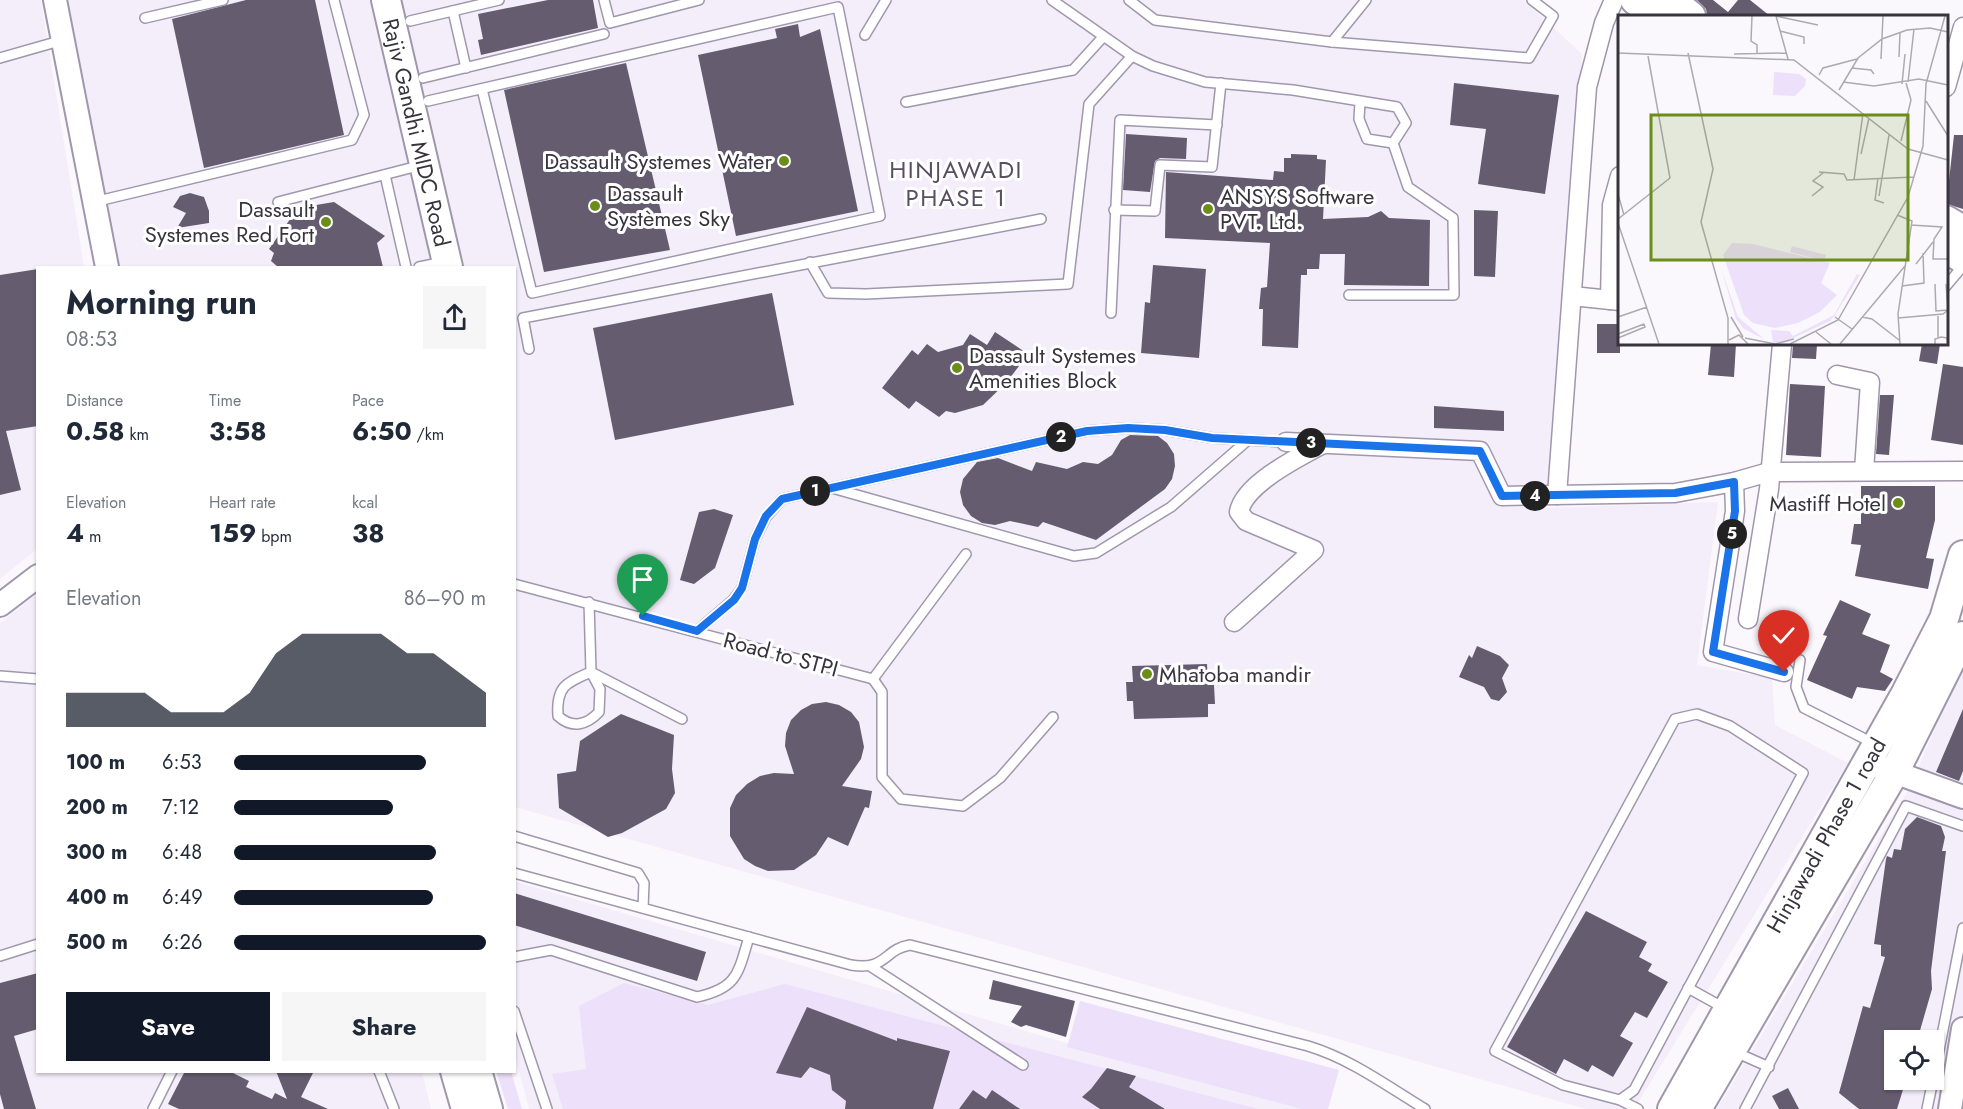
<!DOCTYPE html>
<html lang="en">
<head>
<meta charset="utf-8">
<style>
	:root { --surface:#fff; --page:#f6f6f7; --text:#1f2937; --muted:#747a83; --accent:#111827 }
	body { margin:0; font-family:Jost,sans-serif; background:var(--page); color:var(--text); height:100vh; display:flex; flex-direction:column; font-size:22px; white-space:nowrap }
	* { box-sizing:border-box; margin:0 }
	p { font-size:20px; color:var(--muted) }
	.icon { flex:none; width:33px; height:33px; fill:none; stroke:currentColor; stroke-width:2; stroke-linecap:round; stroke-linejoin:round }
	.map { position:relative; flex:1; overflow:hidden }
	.details { position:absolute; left:36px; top:266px; width:480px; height:807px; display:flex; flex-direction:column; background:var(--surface); border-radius:0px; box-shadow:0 2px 4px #0004 }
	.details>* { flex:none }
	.fabs { position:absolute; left:1884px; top:1030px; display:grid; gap:12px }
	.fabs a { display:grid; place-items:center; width:60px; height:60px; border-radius:0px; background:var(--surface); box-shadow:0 2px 4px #0004; font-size:30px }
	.pin { position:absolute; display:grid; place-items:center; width:51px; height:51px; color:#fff; margin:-62px -26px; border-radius:50% 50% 50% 0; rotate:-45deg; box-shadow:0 0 6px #0007 }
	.pin .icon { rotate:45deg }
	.km { position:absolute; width:30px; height:30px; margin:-15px; border-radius:50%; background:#222; color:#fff; font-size:16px; line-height:30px; text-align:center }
	.round { display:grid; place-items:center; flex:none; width:63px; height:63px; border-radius:0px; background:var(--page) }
	.summary { display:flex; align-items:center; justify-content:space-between; height:102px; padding:0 30px }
	h1 { font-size:33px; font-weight:700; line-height:45px }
	.stats { display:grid; grid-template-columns:repeat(3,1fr); gap:9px; height:102px; padding:6px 30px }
	.stats div { display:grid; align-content:center }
	.stats b { font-size:26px; font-weight:700 }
	.stats small { font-size:16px; font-weight:400 }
	.stats p { font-size:16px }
	.chart { height:168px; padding:12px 30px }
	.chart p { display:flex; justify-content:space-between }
	.chart svg { width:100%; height:108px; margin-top:6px; fill:var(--accent); opacity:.7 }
	.cta { display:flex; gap:12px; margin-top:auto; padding:12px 30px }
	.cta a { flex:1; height:69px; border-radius:0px; background:var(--accent); color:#fff; font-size:24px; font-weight:700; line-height:69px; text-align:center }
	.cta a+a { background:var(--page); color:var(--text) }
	ul { padding:0 30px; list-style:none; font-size:20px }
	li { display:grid; grid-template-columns:96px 72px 1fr; align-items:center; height:45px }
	li i { height:15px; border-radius:8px; background:var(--accent) }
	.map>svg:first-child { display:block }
</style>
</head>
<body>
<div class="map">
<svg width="1963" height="1109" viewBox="0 0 1963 1109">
	<rect width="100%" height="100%" fill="#faf8fd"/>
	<g fill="#f4eefb" fill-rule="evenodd">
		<polygon points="0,0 41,0 84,267 38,267 37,549 0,579"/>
		<polygon points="68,0 1524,0 1582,54 1546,508 1718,502 1697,665 1772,678 1775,725 1848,763 1634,1109 1586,1109 515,807 514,267 114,267"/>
		<polygon points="37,594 38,1071 422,1071 431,1109 0,1109 0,623"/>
		<path d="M1963 662V1109H1717L1911 785ZM1894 1041H1934V1080H1894Z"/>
		<polygon points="514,881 1121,1059 1310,1109 529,1109 515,1056"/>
	</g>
	<g fill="#ece0fa">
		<polygon points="624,983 708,1005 785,984 1258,1109 563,1109 552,1074 586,1069 579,1006"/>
		<polygon points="1080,1001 1339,1070 1328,1109 1302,1109 1067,1047"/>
		<polygon points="496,1071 511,1071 522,1109 508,1109"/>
	</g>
	<g fill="#655c70">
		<polygon points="246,0 315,0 344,135 204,168 172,19"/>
		<polygon points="548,0 593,0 598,28 481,55 478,40 483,39 478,14"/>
		<polygon points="1697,0 1713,0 1728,12 1738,0 1750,0 1770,16 1707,16 1706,9"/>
		<polygon points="798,24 800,37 820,29 858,211 736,236 698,55 777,38 775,29"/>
		<polygon points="626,63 670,250 544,272 504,90"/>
		<polygon points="1454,83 1559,95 1545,194 1478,184 1486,129 1450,125"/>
		<polygon points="1126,134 1187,138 1186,159 1160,158 1155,161 1150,192 1123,190"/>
		<polygon points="1954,135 1963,135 1963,209 1947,204 1947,180 1949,181"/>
		<polygon points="1291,154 1317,155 1317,159 1326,160 1323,219 1368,217 1381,211 1389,218 1430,220 1429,286 1344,285 1345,254 1320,254 1319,269 1307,269 1307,275 1301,275 1298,348 1262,346 1263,309 1259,309 1261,288 1267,287 1270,243 1165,238 1166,172 1273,180 1274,171 1284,172 1284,158 1291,158"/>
		<polygon points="190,193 204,197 209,211 209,223 177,228 186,213 173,207 180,196"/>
		<polygon points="334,202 385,236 377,243 383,267 278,267 271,261 274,253 269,249 298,208"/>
		<polygon points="1474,210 1498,211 1495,277 1474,276"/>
		<polygon points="1153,265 1206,269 1199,358 1141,353 1145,302 1150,303"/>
		<polygon points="38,269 38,426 6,431 21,490 0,495 0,275"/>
		<polygon points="772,293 794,405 615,440 593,328"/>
		<rect x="1597" y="324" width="23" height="29"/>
		<polygon points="995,332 1028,354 1007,382 983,405 955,413 946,411 939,417 916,401 909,409 882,388 912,350 918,355 927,344 938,352 963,345 970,334 987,345"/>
		<polygon points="1711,344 1736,344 1734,377 1708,375"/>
		<polygon points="1793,344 1817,344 1816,359 1792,358"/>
		<polygon points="1922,344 1940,344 1937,364 1919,361"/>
		<polygon points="1943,364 1963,367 1963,445 1931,440"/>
		<polygon points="1790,384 1825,386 1821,457 1786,455"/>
		<polygon points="1880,395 1894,395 1889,455 1876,454"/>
		<polygon points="1434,406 1504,411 1504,431 1434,428"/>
		<polygon points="1130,435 1158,436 1167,443 1174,454 1175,466 1172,479 1165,489 1096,540 1043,522 1038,527 1010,521 995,525 982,523 971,516 963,505 960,492 963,479 977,462 998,458 1032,471 1036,462 1067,469 1083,462 1098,464 1112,455 1121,440"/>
		<polygon points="1861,486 1935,486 1935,520 1926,558 1934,559 1928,589 1855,576 1861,545 1851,544 1854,524 1861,524"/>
		<polygon points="714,509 733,515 715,568 694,584 680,580 699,512"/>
		<polygon points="1840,600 1871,614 1862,634 1890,645 1880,672 1893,679 1885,691 1857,687 1852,699 1807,680 1827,636 1823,635"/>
		<polygon points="1477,646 1500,656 1509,665 1502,678 1507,692 1499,701 1491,699 1484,687 1459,677 1469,655 1472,658"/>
		<polygon points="1207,664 1208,685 1214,685 1215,704 1208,704 1208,717 1134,719 1133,701 1127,701 1126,682 1133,682 1132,666"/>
		<polygon points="826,702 839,705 851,712 859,722 864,747 861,759 842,786 872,791 869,808 865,807 848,846 828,837 816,855 794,870 768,871 755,866 744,859 730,836 730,808 736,795 747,784 760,776 774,773 794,774 785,746 786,733 791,720 801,710 812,704"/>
		<polygon points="1963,709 1963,771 1959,781 1936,772"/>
		<polygon points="621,714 674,735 672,769 675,793 666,809 622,833 608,837 559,808 557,774 576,771 580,741"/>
		<polygon points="1917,817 1941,826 1945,837 1942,851 1946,851 1931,971 1932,989 1917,1041 1894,1041 1894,1080 1906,1080 1897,1109 1859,1109 1839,1093 1863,1006 1870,1008 1885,957 1881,956 1881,945 1874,944 1886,859 1887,856 1892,858 1894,849 1901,850 1905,829"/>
		<polygon points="514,893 706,952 697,981 514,925"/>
		<polygon points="1586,911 1647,942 1639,957 1652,964 1648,971 1668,982 1647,1018 1635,1012 1620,1036 1633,1043 1613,1077 1592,1065 1588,1072 1564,1059 1556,1074 1507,1047"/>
		<polygon points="38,973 38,1029 14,1036 36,1109 4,1109 0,1094 0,983"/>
		<polygon points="993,980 1075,1001 1066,1037 1026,1025 1021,1027 1011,1022 1022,1006 989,999"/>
		<polygon points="807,1007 897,1041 897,1038 950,1051 933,1109 845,1109 846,1101 832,1090 830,1075 810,1067 801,1078 776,1073"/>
		<polygon points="1107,1068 1136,1076 1129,1087 1165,1109 1100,1109 1082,1097 1091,1089"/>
		<polygon points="185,1071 229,1071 249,1081 246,1087 272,1099 275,1093 287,1099 276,1071 314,1071 301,1097 328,1109 179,1109 168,1104"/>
		<polygon points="1788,1088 1799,1109 1779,1109 1772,1096"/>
		<polygon points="973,1090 986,1099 992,1090 1020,1109 959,1109"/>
	</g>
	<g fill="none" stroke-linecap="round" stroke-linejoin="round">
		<defs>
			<g id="service">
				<polyline points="604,0 610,23 699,0"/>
				<polyline points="1052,0 1132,56 1153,66 1205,82 1293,90 1397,107 1406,123 1393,143 1367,139 1359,119 1360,102"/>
				<polyline points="1129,0 1155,20 1332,42"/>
				<polyline points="1366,0 1332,42 1529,58 1553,16 1532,0"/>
				<polyline points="453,11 466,68"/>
				<polyline points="145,18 223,0"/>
				<polyline points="410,21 499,0"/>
				<polyline points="865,35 886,0"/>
				<polyline points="0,58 63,40"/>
				<polyline points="423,78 604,34"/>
				<polyline points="428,101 838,7 880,216 532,293 482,89"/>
				<polyline points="906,102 1073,70 1103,37"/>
				<polyline points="385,175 406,267"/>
				<polyline points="94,202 352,140 364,115 334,0"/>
				<polyline points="278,202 422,165"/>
				<polyline points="1114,210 1155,211 1160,165 1212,167 1221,83"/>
				<polyline points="810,262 828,293 866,294 1068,284 1089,104 1132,56"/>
				<polyline points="419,267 444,262"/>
				<polyline points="1946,286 1963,266"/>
				<polyline points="1349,295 1454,295 1453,218 1408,187 1393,143"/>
				<polyline points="1111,313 1120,120 1217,125"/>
				<polyline points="529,349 523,318 1041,219"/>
				<polyline points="832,488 1074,556 1096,553 1171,507 1248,440"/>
				<polyline points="514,584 873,679"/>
				<polyline points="589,602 591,672 682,719"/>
				<polyline points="697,631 733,600 742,588 755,539 766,517 782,499 1087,431 1128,428 1165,430 1212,438 1286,442"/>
				<polyline points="1800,660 1796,687 1804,708 1873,743"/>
				<path d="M591 672 600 689 599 712C587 725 572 729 558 716 556 687 565 683 591 672Z"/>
				<polyline points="0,676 38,679"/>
				<polyline points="873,679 882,692 882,777 901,799 963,806 1000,778 1053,717"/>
				<polyline points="873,679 966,554"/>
				<polyline points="514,836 638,873 644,883 643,908"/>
				<path d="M514 873 851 965C887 971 884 949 910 945L1308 1046C1351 1059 1387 1086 1425 1109"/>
				<polyline points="0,956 38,944"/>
				<path d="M514 957 551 950 697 997C738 988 738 973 749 937"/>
				<polyline points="870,966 1023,1065"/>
				<polyline points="1688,988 1726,1009"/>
				<polyline points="514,1011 547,1109"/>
				<polyline points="1733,1051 1769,1067"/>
				<polyline points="379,1071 394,1109"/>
				<polyline points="1934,1076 1963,928"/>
				<polyline points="1620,1100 1634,1090 1803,773 1730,726 1697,714 1675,719 1495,1051 1563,1085 1620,1100 1638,1109"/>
				<polyline points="153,1109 172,1071"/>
				<polyline points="1745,1109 1906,806 1963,826"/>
				<polyline points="1927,1109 1933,1080"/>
			</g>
			<g id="minor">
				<polyline points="1946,87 1963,27"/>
				<polyline points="1572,296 1620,301"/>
				<polyline points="1610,300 1612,205 1620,176"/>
				<polyline points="1837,375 1870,382 1864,471"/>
				<polyline points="1286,442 1480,451 1502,496 1675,493 1734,482 1769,472 1963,471"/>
				<polyline points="1734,482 1735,511 1713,652 1784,672"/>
				<polyline points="1557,495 1587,87 1604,23 1614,0"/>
				<polyline points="1748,619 1769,489 1782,344"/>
				<path d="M1234 622 1314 550 1246 521 1239 512C1244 484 1299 457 1323 444"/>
			</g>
			<g id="tertiary">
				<polyline points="55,0 107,267"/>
				<polyline points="0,605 38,576"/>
				<polyline points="1880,767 1963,797"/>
				<polyline points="1950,1109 1963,1029"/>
			</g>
			<g id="primary">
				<path id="s1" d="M386 0 448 267"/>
				<polyline points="1635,0 1655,16"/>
				<polyline points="1671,0 1691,16"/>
				<polyline points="1946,220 1963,230"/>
				<polyline points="1946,248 1963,259"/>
				<polyline points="455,1071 466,1109"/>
				<polyline points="477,1071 488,1109"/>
				<path id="s2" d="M1672 1109 1906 693 1944 619 1963 555"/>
				<polyline points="1697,1109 1894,773 1963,636"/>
			</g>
		</defs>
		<use href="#service" stroke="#a197ad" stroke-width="12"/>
		<use href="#minor" stroke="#a197ad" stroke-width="21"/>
		<use href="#tertiary" stroke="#a197ad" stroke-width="26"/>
		<use href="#primary" stroke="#a197ad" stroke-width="32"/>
		<use href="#service" stroke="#fff" stroke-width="9"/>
		<use href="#minor" stroke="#fff" stroke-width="18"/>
		<use href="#tertiary" stroke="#fff" stroke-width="22"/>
		<use href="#primary" stroke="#fff" stroke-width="28"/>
	</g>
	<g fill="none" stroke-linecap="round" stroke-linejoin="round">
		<defs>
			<polyline id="route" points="643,616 697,631 734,600 742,588 755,539 766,516 782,499 1087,431 1128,428 1165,430 1212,438 1480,451 1502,496 1675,493 1734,482 1735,511 1713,652 1784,672"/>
		</defs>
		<use href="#route" stroke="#fff" stroke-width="12"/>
		<use href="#route" stroke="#1a73e8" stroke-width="8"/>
	</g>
	<g fill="#6a8e18" stroke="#fff" stroke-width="2">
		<circle cx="784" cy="161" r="6"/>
		<circle cx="595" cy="206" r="6"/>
		<circle cx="1208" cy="209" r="6"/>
		<circle cx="326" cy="222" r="6"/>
		<circle cx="957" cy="368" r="6"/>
		<circle cx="1898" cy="503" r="6"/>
		<circle cx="1147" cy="674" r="6"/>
	</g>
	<g text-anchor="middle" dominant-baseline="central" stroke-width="6" stroke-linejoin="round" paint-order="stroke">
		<g font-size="22" fill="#38343d" stroke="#fff">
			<text stroke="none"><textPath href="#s1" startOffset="136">Rajiv Gandhi MIDC Road</textPath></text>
			<text transform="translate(781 654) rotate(15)">Road to STPI</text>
			<text stroke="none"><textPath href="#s2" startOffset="314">Hinjawadi Phase 1 road</textPath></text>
		</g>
		<g font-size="22" fill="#38343d" stroke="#fff" text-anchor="start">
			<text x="772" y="161" text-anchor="end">Dassault Systemes Water</text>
			<text x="607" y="193">Dassault<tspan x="607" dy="25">Systèmes Sky</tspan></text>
			<text x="1220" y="196">ANSYS Software<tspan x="1220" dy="25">PVT. Ltd.</tspan></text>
			<text x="314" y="209" text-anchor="end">Dassault<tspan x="314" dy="25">Systemes Red Fort</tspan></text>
			<text x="969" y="355">Dassault Systemes<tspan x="969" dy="25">Amenities Block</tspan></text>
			<text x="1886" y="503" text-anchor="end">Mastiff Hotel</text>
			<text x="1159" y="674">Mhatoba mandir</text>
		</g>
		<g font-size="24" letter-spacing="1.5" fill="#584f63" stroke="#fff">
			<text x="956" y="169">HINJAWADI<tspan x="956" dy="28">PHASE 1</tspan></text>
		</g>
	</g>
	<g transform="translate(1618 15)">
		<rect width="330" height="330" fill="#faf8fd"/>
		<path d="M156 57 181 59 188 64 187 71 177 81 155 80ZM114 228 135 229 212 248 203 268 219 280 202 297 180 308 157 313 135 308 126 300 105 240ZM174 231 208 240 206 246 172 237ZM103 253 120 302 146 324 126 314 118 304ZM239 259 242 260 217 300 212 306 169 326 155 328 153 315 171 316 175 321 216 300Z" fill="#ece0fa"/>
		<path fill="none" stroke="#acaab0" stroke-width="1.5" d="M134 1 133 26 139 30V38M158 1 170 44M158 1 200 10M162 16 186 22V29M0 38 176 45 290 134 330 145M70 38 95 154 83 207 110 303V329M116 39 168 38M281 42 282 17M263 44 265 1M234 53 253 55 256 59M201 60 205 53 239 44M225 67 256 71 301 64 330 70M290 67 296 14M284 69 287 39M221 75 240 43 264 24 289 15 312 13 330 17M308 86 330 121M283 126 293 85 288 68M243 139 251 103M201 157 226 159 229 165 296 162M260 163 257 185 266 188M236 165 245 98M0 179 6 200M194 181 205 172 195 166 205 158M261 181 271 120M279 200 294 206 280 299 282 329M0 204 52 163 30 41M0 208 41 329M293 210 324 212 316 224 315 244H330M298 249 315 227M317 269 318 296 330 295M328 269 330 295M284 271 306 268 305 238M320 299V322M0 302 29 292M113 302 125 322M217 302 234 314M244 302 254 304 281 325M280 303 325 299 330 295M198 317 213 329M0 319 26 309M0 323 27 312 26 309M127 323 157 329 176 324M111 325 121 320 130 329M172 329 220 305 290 182 305 131 308 69 327 1M222 329 287 251M317 329V324L323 322 329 323 330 329"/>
		<path fill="#6a8e18" fill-opacity="0.15" stroke="#6a8e18" stroke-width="3" d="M33 100H290V245H33Z"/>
		<rect width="330" height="330" fill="none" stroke="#38343d" stroke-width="3"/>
	</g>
</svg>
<div class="fabs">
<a><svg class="icon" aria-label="locate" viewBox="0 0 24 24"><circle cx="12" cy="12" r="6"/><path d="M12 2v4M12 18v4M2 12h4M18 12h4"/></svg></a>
</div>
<div class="pin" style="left:643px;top:616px;background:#1e9e55"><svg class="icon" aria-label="arrive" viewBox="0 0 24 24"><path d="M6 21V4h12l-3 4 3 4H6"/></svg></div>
<div class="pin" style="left:1784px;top:672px;background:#d93025"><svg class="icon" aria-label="check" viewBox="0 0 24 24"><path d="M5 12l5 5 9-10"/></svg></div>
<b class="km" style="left:815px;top:491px">1</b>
<b class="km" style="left:1061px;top:437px">2</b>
<b class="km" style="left:1311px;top:443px">3</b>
<b class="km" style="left:1535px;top:496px">4</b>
<b class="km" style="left:1732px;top:534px">5</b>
<section class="details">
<div class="summary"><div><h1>Morning run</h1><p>08:53</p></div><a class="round"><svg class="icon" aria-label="share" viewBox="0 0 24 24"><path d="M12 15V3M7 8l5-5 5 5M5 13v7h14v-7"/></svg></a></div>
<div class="stats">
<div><p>Distance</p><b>0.58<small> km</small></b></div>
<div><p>Time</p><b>3:58</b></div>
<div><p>Pace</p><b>6:50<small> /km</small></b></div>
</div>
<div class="stats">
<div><p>Elevation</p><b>4<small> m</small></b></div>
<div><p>Heart rate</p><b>159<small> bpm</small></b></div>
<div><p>kcal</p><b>38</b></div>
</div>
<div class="chart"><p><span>Elevation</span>86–90 m</p>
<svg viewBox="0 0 160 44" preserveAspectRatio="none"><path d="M0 44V30L10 30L20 30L30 30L40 38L50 38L60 38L70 30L80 14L90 6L100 6L110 6L120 6L130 14L140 14L150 22L160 30V44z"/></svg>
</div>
<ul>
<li><b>100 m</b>6:53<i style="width:76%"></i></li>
<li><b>200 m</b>7:12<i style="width:63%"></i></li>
<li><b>300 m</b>6:48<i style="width:80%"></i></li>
<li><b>400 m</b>6:49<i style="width:79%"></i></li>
<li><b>500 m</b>6:26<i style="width:100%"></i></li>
</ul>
<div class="cta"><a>Save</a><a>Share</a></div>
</section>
</div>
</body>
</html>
